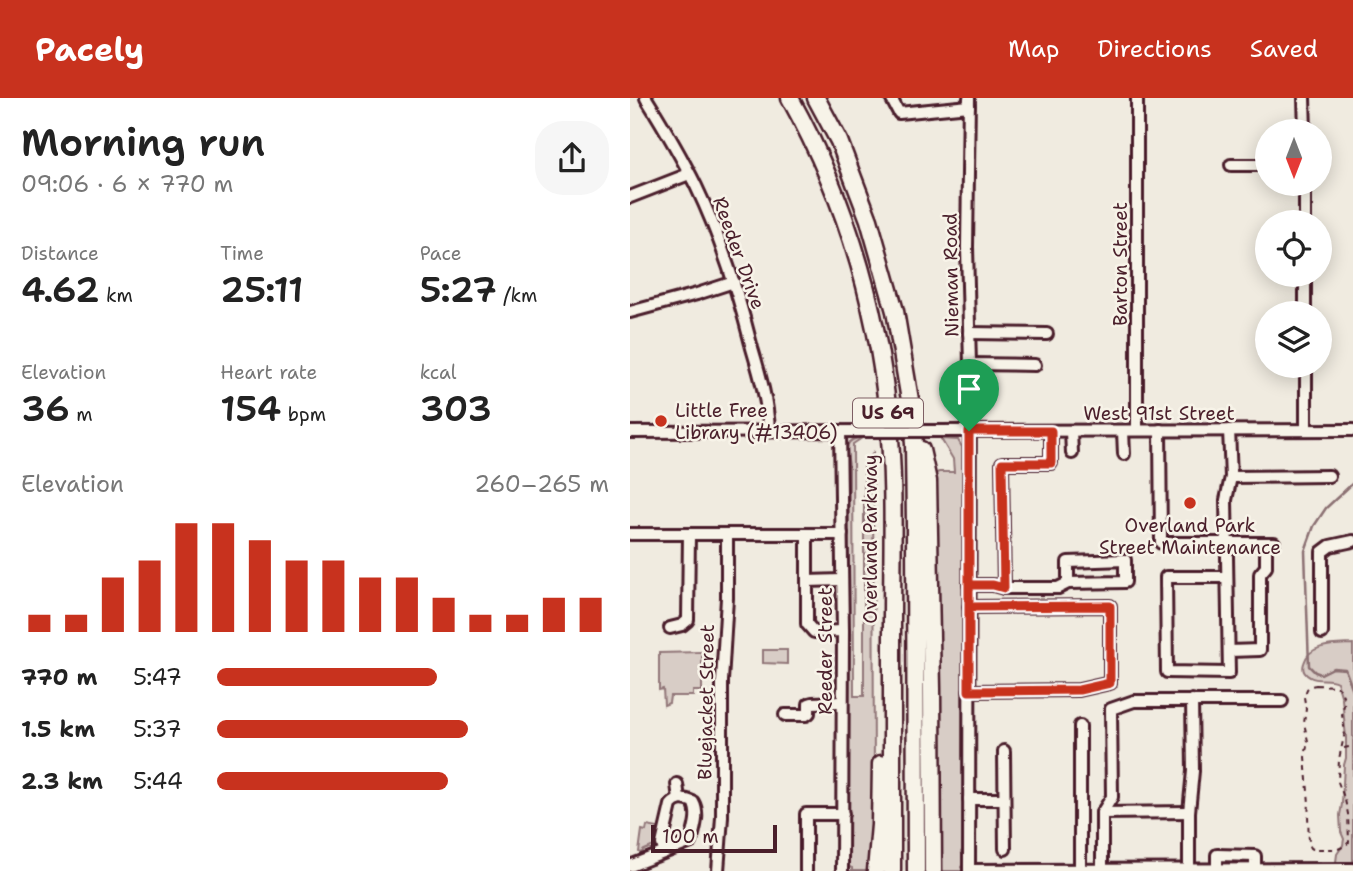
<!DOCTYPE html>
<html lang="en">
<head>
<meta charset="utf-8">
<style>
	:root { --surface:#fff; --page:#f6f6f6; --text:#222; --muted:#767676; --accent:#c8321e }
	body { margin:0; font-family:"Shantell Sans",sans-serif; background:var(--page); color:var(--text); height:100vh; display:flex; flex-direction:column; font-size:26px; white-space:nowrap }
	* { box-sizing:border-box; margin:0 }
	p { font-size:23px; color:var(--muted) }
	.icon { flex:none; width:38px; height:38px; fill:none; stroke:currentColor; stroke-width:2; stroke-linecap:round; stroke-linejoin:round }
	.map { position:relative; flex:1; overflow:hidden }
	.sheet { display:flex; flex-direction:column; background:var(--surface); width:630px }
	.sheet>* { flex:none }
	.needle { width:46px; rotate:180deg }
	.fabs { position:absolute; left:625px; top:21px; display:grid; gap:14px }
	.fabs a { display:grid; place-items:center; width:77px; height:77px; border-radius:50%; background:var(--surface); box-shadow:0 4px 18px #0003; font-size:35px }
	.scale { position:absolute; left:21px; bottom:18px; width:126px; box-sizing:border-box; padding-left:7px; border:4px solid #4a1f2b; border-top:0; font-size:19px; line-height:24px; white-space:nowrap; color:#4a1f2b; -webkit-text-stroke:5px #f7f3e8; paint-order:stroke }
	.pin { position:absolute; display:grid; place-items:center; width:60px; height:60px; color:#fff; margin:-72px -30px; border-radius:50% 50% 50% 0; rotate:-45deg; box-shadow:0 0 7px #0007 }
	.pin .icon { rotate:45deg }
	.round { display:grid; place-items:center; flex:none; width:74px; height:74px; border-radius:28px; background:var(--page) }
	.head { display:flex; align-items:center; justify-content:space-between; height:119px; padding:0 21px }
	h1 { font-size:38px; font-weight:600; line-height:52px }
	.metrics { display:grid; grid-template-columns:repeat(3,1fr); gap:10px; height:119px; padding:7px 21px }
	.metrics div { display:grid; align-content:center }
	.metrics b { font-size:35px; font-weight:600 }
	.metrics small { font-size:19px; font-weight:400 }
	.metrics p { font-size:19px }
	.chart { height:196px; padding:14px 21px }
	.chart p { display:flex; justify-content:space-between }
	.chart svg { width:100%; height:126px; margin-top:7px; stroke:var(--accent); stroke-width:6 }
	ul { padding:0 21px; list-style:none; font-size:23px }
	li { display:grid; grid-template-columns:112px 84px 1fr; align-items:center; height:52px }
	li i { height:18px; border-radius:9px; background:var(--accent) }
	header { display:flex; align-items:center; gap:42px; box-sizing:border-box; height:98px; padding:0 35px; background:var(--accent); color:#fff }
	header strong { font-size:33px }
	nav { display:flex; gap:38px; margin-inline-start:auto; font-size:24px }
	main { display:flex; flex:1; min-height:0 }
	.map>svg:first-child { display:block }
</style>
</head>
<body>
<header>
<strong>Pacely</strong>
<nav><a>Map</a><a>Directions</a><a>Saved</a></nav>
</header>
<main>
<section class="sheet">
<div class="head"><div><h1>Morning run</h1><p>09:06 · 6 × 770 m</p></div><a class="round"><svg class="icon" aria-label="share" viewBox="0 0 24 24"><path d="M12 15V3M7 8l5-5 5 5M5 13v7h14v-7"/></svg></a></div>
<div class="metrics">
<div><p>Distance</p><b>4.62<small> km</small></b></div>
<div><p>Time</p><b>25:11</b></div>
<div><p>Pace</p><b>5:27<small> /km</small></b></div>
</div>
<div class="metrics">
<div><p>Elevation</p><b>36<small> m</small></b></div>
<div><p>Heart rate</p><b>154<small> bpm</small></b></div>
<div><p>kcal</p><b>303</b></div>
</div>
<div class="chart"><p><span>Elevation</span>260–265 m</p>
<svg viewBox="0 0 160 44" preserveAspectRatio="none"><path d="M5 44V38M15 44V38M25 44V25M35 44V19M45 44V6M55 44V6M65 44V12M75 44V19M85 44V19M95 44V25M105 44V25M115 44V32M125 44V38M135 44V38M145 44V32M155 44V32"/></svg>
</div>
<ul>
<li><b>770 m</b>5:47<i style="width:56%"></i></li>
<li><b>1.5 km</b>5:37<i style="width:64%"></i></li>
<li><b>2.3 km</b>5:44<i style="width:59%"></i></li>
</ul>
</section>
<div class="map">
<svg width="723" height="773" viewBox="0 0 723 773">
	<rect width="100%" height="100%" fill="#f0ebe0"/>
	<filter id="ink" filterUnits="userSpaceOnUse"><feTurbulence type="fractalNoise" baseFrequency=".0143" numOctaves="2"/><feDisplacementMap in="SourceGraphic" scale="14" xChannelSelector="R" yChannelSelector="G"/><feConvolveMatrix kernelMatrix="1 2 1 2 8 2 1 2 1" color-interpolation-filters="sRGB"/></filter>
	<g filter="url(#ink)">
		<g fill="#d8cdc6" stroke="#917678" stroke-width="2">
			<path d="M232 340 223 346 224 598H234V368L243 355 244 692V729L241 734 244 738 241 773H218H222V770L219 769 218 768 219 368C217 353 212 341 232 340Z"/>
			<polygon points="311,341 328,342 332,349 333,751 331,754 333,756 333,766 331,769 333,773 312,773 304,376 309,374 324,374 323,361"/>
			<path d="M723 546V764H706L707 756 713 747 714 741 711 734 710 717 712 706 714 667 716 660V639L712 601 707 584C698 579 689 584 680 579 674 576 672 571 674 565 679 545 707 547 723 546Z"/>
			<polygon points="133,552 157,552 157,566 133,565"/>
			<polygon points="72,554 72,593 63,593 63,598 40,598 39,605 34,607 33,591 29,592 29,555"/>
			<polygon points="17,728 28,730 24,748 14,752 11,755 9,754 12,732 16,733"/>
		</g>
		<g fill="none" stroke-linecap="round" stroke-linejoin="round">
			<polyline stroke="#8b6f72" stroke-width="2.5" points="723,385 696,410 684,428 675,453 679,568 685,574 691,576 703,570 715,571 723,592"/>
			<defs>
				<g id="minor">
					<path d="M16 0C34 29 51 58 66 88 91 140 108 194 122 250 130 277 138 305 139 333"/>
					<polyline points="261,0 269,15 339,8"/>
					<polyline points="339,0 337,149 340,266 339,773"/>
					<polyline points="507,0 507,332"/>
					<polyline points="674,0 675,33"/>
					<polyline points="601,67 637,67"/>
					<polyline points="675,86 675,124"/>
					<polyline points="0,99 59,76"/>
					<polyline points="675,177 675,215"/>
					<polyline points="0,214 67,196 104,184"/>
					<polyline points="339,235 417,236"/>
					<polyline points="340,266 405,267"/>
					<polyline points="676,268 676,332"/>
					<polyline points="530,332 531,445 644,445"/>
					<polyline points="210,333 213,533 212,773"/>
					<polyline points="306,333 723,332"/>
					<polyline points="441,333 442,355"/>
					<polyline points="493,333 494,356"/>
					<polyline points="0,334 235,333"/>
					<polyline points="601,379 699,378"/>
					<polyline points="0,436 212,436"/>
					<polyline points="177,436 177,526 184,534 213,533"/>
					<polyline points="597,479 536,479 537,574 599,575 596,402 601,379 599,332"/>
					<polyline points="177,483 212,482"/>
					<polyline points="339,487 363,487 374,490 428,490 438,485 495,484 495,462 438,464 438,485"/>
					<polyline points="374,490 372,365 421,365 421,333"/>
					<polyline points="40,530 52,527 58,522 59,436"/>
					<polyline points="692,535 692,454 700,448 723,443"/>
					<polyline points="599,553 630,552 630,476 636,469 636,445"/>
					<polyline points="339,593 449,592 480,585 480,508 339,509"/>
					<polyline points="155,617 176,617 179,615 179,606 182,605 212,604"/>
					<polyline points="450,628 450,772"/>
					<polyline points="374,653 375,751"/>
					<polyline points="47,686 49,701"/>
					<polyline points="339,701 374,701"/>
					<polyline points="472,715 482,699 481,611 504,603 652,603"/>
					<path d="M0 768 61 744C64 731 70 716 63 704 54 700 47 700 41 707L32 746 34 753"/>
					<polyline points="559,771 559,714 563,673 562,602"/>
					<polyline points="587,771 587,757 625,758 625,771"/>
					<polyline points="339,772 723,771"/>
					<polyline points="472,772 472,715 559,714"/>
					<polyline points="88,773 92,719 92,583 97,500 97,436"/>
					<polyline points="176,773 176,716 213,716"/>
				</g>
				<g id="highway">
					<path d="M160 0C214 98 247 205 258 317 265 385 262 455 262 524 262 607 262 690 262 773"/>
					<polyline points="186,0 209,43 239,122 265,213 280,302 284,346 285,425 286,773"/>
					<polyline points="291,352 298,383 302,591 303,773"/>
					<polyline points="246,773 250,727 251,666"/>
				</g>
			</defs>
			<use href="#minor" stroke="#4a1f2b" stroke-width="16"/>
			<use href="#highway" stroke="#4a1f2b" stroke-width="21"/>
			<g stroke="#4a1f2b" stroke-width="2" stroke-dasharray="5 5" stroke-linecap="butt">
				<polygon points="686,587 705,588 710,591 715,602 712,617 715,634 709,661 708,684 715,702 718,716 719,744 715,748 708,751 683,751 681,750 679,746 678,717 679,705 675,659 678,643 674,625 676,611 674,599 677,591 680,588"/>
				<polyline points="714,650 723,648"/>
			</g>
			<use href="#minor" stroke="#f7f3e8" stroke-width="10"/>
			<use href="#highway" stroke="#f7f3e8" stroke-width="16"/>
			<defs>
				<polyline id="minor-bridge" points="235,333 306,333"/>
			</defs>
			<use href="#minor-bridge" stroke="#4a1f2b" stroke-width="16" stroke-linecap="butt"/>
			<use href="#minor-bridge" stroke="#f7f3e8" stroke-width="10"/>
		</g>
	</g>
	<g fill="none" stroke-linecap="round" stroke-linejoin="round" filter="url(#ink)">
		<defs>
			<polyline id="route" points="339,333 339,509 480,508 480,585 449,592 339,593 339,487 363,487 374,490 372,365 421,365 421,333 339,333"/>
		</defs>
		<use href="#route" stroke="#fff" stroke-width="14"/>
		<use href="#route" stroke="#c8321e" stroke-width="9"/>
	</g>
	<g fill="#c8321e" stroke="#f7f3e8" stroke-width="2.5">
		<circle cx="31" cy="323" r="7"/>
		<circle cx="560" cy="405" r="7"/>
	</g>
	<g text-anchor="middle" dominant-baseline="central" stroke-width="5" stroke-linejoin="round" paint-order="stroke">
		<rect fill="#f7f3e8" stroke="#7e5f64" stroke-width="2" x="223" y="300.5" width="70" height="29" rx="5"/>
		<g font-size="18" font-weight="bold" fill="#4a1f2b">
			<text x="258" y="315">US 69</text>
		</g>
		<g font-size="19" fill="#4a1f2b" stroke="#f7f3e8">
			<text transform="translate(109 155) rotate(70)">Reeder Drive</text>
			<text transform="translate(490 166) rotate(-90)">Barton Street</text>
			<text transform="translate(321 177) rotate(-91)">Nieman Road</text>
			<text x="529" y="315">West 91st Street</text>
			<text transform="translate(240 441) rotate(-90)">Overland Parkway</text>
			<text transform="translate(195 553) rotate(-90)">Reeder Street</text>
			<text transform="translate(76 604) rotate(-89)">Bluejacket Street</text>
		</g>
		<g font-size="19" fill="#4a1f2b" stroke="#f7f3e8" text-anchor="start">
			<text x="45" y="312">Little Free<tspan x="45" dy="22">Library (#13406)</tspan></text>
			<text x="560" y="427" text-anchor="middle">Overland Park<tspan x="560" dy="22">Street Maintenance</tspan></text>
		</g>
	</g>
</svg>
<div class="fabs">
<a><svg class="needle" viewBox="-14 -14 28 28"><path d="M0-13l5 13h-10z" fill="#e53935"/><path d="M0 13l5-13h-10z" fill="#767676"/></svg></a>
<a><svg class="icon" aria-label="locate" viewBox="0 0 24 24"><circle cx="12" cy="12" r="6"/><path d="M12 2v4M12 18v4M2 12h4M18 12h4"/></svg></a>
<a><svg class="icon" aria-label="layers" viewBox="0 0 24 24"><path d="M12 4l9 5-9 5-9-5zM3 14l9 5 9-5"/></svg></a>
</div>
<div class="scale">100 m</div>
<div class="pin" style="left:339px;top:333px;background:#1e9e55"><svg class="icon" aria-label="arrive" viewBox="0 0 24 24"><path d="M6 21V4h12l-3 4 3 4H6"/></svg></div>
</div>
</main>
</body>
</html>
